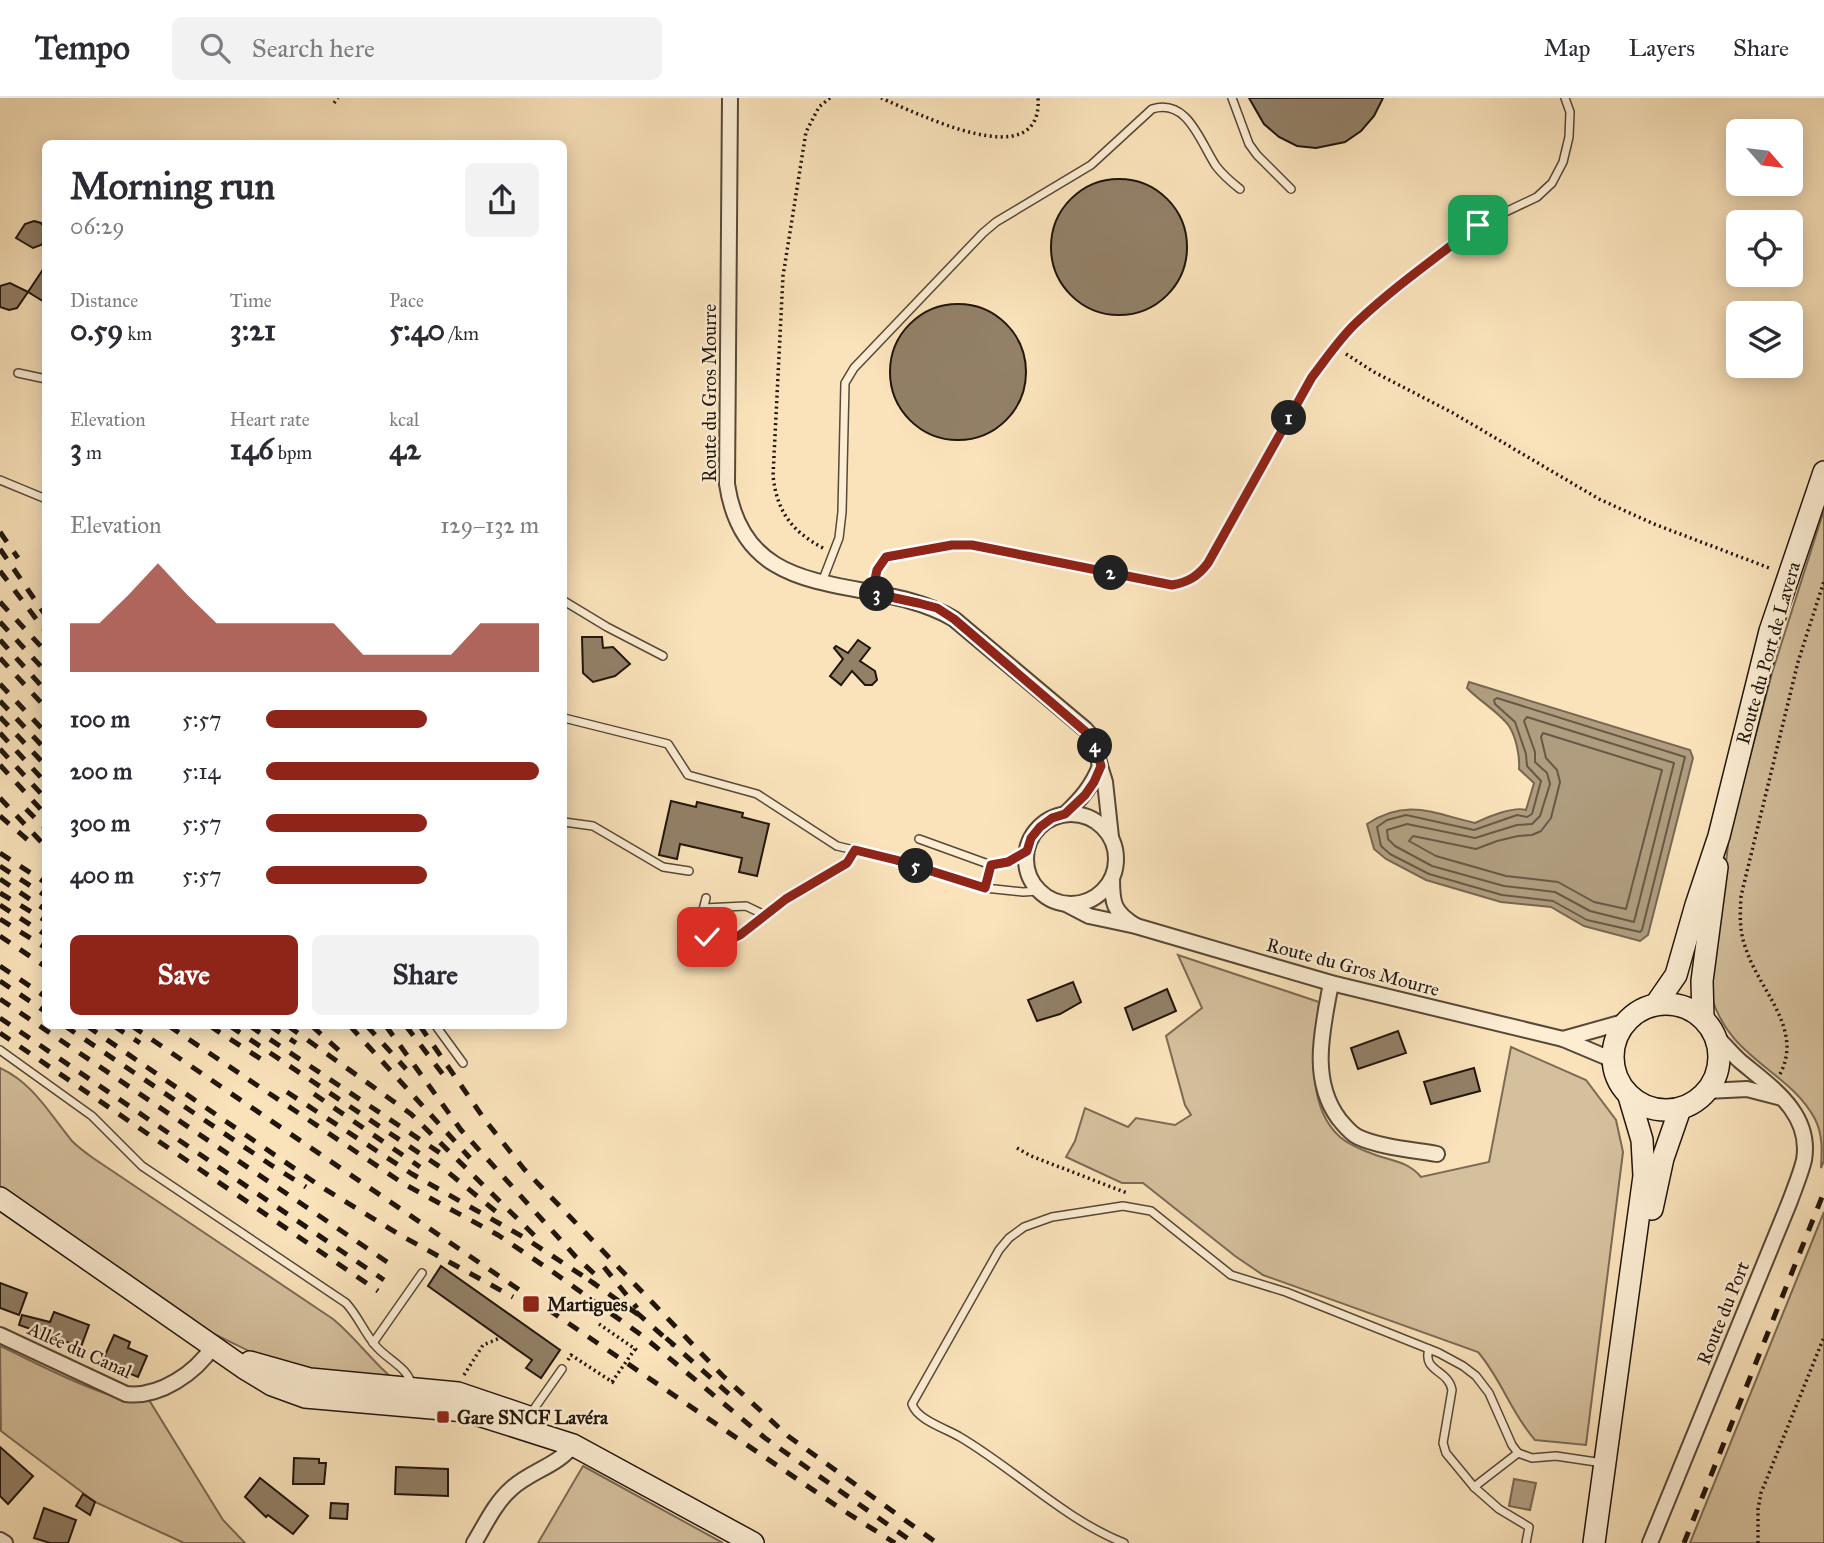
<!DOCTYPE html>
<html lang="en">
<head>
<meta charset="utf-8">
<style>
	:root { --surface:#fff; --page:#f2f2f3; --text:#2b2b33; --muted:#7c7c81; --line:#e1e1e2; --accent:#8f2418 }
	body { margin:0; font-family:"IM FELL Great Primer",serif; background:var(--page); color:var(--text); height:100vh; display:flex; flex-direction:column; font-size:26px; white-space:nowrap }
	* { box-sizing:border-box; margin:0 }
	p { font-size:23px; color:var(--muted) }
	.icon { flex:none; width:38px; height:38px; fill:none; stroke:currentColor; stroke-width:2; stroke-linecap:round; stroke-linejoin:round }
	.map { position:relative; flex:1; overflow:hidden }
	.panel { position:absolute; left:42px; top:42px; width:525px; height:889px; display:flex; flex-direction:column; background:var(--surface); border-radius:10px; box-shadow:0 4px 18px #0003 }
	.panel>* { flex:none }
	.needle { width:46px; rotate:118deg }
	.controls { position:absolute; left:1726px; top:21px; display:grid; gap:14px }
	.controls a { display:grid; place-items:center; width:77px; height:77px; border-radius:10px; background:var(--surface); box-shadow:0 4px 18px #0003; font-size:35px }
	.pin { position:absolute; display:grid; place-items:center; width:60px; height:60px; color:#fff; margin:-30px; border-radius:14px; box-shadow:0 4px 10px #0006 }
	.km { position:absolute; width:35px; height:35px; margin:-18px; border-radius:50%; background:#222; color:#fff; font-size:19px; line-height:35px; text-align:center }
	.round { display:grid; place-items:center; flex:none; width:74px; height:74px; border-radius:10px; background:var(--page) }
	.head { display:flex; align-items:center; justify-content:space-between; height:119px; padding:0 28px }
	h1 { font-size:38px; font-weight:700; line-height:52px }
	.figures { display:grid; grid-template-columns:repeat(3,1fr); gap:10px; height:119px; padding:7px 28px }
	.figures div { display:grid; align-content:center }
	.figures b { font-size:30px; font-weight:700 }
	.figures small { font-size:19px; font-weight:400 }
	.figures p { font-size:19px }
	.chart { height:196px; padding:14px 28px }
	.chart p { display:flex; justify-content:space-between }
	.chart svg { width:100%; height:126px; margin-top:7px; fill:var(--accent); opacity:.7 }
	.button { display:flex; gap:14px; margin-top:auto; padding:14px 28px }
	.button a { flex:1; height:80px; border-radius:10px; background:var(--accent); color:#fff; font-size:28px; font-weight:700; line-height:80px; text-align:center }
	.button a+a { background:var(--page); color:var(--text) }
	ul { padding:0 28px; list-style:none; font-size:23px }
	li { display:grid; grid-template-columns:112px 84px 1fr; align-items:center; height:52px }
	li i { height:18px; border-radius:9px; background:var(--accent) }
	header { display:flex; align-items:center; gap:42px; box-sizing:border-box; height:98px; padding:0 35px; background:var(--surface); border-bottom:2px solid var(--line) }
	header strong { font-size:33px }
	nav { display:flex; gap:38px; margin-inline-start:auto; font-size:24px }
	.search { width:490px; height:63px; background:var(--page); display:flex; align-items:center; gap:18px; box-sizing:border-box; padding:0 24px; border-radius:10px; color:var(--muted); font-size:26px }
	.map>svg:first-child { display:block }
</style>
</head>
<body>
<header>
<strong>Tempo</strong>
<div class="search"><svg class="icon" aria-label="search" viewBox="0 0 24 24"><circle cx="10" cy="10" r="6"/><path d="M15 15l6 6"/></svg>Search here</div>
<nav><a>Map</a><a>Layers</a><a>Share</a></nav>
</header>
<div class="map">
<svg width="1824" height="1445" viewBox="0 0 1824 1445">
	<rect width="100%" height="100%" fill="#fae3bb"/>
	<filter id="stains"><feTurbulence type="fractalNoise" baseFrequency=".00286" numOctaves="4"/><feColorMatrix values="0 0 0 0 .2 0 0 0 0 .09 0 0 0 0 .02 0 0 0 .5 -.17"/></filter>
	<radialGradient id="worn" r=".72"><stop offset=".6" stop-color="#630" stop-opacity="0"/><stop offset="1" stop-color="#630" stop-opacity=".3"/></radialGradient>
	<g fill="#d5c09d" stroke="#7b6a54" stroke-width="2">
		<path d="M1824 412V1063L1821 1070C1822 1053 1823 1037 1815 1021 1788 971 1729 962 1711 897L1729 738 1772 575Z"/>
		<path d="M1178 857 1319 904C1315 946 1304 1007 1340 1039 1349 1047 1362 1052 1373 1056 1391 1063 1408 1063 1421 1079L1489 1064 1511 949 1586 982 1616 1022 1623 1054 1586 1347 1535 1342C1511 1315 1502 1282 1478 1254L1263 1177 1235 1158 1143 1085H1122L1066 1059 1075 1043 1085 1010 1128 1029 1136 1020 1175 1027 1191 1017 1185 1007 1166 938 1202 910Z"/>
		<path d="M0 970C34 986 49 1015 72 1043 78 1049 86 1055 93 1060L333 1221C355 1239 370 1261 392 1280L306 1272 257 1257 212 1235 0 1089Z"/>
		<polygon points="1824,1114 1824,1445 1690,1445"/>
		<path d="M0 1248C31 1262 118 1310 149 1302L223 1422 245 1445H184L95 1404 1 1333Z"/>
		<polygon points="583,1368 723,1445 538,1445"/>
	</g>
	<g fill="#b09d7f" stroke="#776751" stroke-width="2">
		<path d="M1469 584 1690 652 1693 660 1648 837 1640 843 1584 828 1551 809 1501 804 1426 782 1386 761 1374 751 1367 726C1407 700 1432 715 1475 725 1487 719 1514 708 1526 712L1534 685 1519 671C1520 658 1516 639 1509 628 1500 615 1478 602 1467 590Z"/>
		<polygon points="1514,1381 1536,1385 1530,1412 1509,1408"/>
	</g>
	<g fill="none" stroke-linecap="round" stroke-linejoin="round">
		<g stroke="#685945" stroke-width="2">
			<polygon points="1497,600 1685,659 1642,832 1640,834 1587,822 1553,803 1502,797 1429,776 1390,756 1381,748 1377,729 1387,722 1406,717 1474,732 1517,717 1527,719 1532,716 1541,683 1527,668 1526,656 1515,624 1495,606 1494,602"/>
			<polygon points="1527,619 1674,665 1634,824 1590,813 1555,794 1504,788 1432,768 1395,748 1388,741 1387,732 1407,726 1475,740 1517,727 1532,726 1540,718 1550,686 1547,675 1535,664 1535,654 1524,623"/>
			<polygon points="1543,635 1662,672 1626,811 1594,804 1558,784 1506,778 1436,758 1409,743 1413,738 1476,751 1497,743 1518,738 1532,737 1541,733 1551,720 1560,684 1557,672 1546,660 1541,639"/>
		</g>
	</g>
	<g fill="#928067" stroke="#21150b" stroke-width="2">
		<polygon points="1249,0 1383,0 1374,18 1361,33 1345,44 1316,50 1297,48 1279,39 1264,26"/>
		<circle cx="1119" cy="149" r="68"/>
		<polygon points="34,123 41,125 46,131 46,142 41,147 33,150 16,140 25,126"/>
		<polygon points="46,167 46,205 28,194 17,210 9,212 0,209 0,188 10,185 28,194"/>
		<circle cx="958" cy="274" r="68"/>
		<polygon points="582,539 602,539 603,550 613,549 630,566 615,578 593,584 583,575"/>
		<polygon points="858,542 870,550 860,563 875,573 877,582 872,587 865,587 852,573 841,587 830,578 843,561 834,550 836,548 848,555"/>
		<polygon points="671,703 696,709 697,704 743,715 742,719 769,726 757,778 739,774 742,760 680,746 677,761 659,757"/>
		<polygon points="1073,884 1081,904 1060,916 1037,923 1028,902"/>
		<polygon points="1167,891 1176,913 1133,932 1125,910"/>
		<polygon points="1398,933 1406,955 1358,971 1351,950"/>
		<polygon points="1474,970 1480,993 1431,1006 1424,984"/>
		<polygon points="441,1168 560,1252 541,1280 526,1270 532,1262 428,1188"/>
		<polygon points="0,1185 27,1195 19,1217 0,1210"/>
		<polygon points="54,1214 89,1227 81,1249 19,1227 22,1217 50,1224"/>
		<polygon points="114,1237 130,1244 128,1250 147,1258 138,1279 102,1264"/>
		<polygon points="0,1349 33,1378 8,1406 0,1398"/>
		<polygon points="294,1360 319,1361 319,1365 326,1365 324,1386 293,1386"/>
		<polygon points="396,1369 448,1371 448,1398 395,1396"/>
		<polygon points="260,1380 308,1418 293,1436 268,1417 266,1419 245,1399"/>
		<polygon points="83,1396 95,1404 90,1417 76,1408"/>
		<polygon points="331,1405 348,1406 347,1421 330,1420"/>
		<polygon points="44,1410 76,1422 68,1445 50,1445 34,1440"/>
	</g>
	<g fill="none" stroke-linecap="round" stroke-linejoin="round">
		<defs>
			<g id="lane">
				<polyline points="1232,0 1249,46 1257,57 1291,91"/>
				<polyline points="18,275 46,281"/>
				<polyline points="0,382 46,401"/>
				<path d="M822 484 839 440 842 414 845 285 854 270 983 135 996 124 1091 67 1152 11C1188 0 1200 44 1216 68 1223 77 1231 84 1240 91"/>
				<path d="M872 494 877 472 886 459 952 447H972L1172 487C1189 484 1198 479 1208 465L1312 279 1354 226 1478 127 1537 99 1552 85 1563 64 1569 39 1570 14 1565 0"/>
				<polyline points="564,503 607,529 663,558"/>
				<polyline points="564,620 668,646 688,677 757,696 837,748 896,762 985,790 1023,794 1039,793"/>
				<polyline points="564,724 593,728 663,769 689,773"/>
				<polyline points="919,741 991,767"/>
				<polyline points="985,790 991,767 1008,764 1027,753"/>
				<path d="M706 800C703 814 693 835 713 841 737 849 767 814 786 801 795 795 804 790 814 785 829 776 848 769 854 752"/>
				<polyline points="704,810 746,808 765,817"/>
				<polyline points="436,928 463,965"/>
				<path d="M0 952 92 1018 142 1068 346 1205C358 1218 364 1234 375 1247 387 1262 409 1269 412 1289"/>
				<polyline points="373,1245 422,1175"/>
				<path d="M1429 1251C1422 1274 1448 1271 1452 1292L1443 1345 1446 1355 1474 1389 1499 1411 1529 1429 1526 1445"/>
				<polyline points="529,1318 562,1271"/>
				<polyline points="1474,1389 1518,1355"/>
				<path d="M1124 1445C1064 1421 1016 1372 960 1339 947 1331 917 1322 912 1306L999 1152 1009 1140 1024 1129 1052 1119 1123 1108 1151 1113 1231 1177 1286 1194 1439 1255 1463 1268 1476 1278 1489 1295 1512 1347 1518 1355 1532 1360 1556 1358 1603 1365"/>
			</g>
			<g id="street">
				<path d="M730 0 727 386C746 514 872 472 954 521L1085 631 1093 640 1100 668"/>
				<path d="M1065 716C1081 701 1092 688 1100 668L1105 684 1111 739"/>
				<circle cx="1071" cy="761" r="45"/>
				<path d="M1066 806 1089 818 1136 828C1113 814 1112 805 1112 780"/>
				<polyline points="1136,828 1331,885 1563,941"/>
				<path d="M1331 885C1323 929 1309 981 1339 1021 1345 1028 1350 1035 1358 1039 1379 1049 1414 1052 1437 1056"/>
				<polyline points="1613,962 1563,941 1627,923"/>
				<polyline points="1707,993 1747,991 1782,1000"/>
				<path d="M0 1237 126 1296C159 1300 196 1275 213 1248"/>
				<polyline points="0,1442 5,1445"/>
				<path d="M474 1445C485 1427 495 1405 511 1391 530 1373 558 1368 573 1347"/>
				<path d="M1650 1445 1790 1103C1795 1089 1801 1075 1804 1062 1812 1015 1771 989 1740 963 1731 955 1723 945 1714 936"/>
			</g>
			<g id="secondary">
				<circle cx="1666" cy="959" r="53"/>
				<polyline points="1656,906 1676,877 1696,807 1719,738 1770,533 1824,374"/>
				<polyline points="1703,920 1702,883 1717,769"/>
				<polyline points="0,1100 244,1270 272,1287 305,1299 466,1313 573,1347 753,1445"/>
				<polyline points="1652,1111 1663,1060 1680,1011"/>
				<polyline points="250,1264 310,1281 458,1295 529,1319"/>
				<polyline points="1594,1445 1644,1078 1642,1042 1629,998"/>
			</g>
		</defs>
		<use href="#lane" stroke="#574837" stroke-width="10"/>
		<use href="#street" stroke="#574837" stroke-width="18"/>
		<use href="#secondary" stroke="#21150b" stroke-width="24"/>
		<g stroke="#21150b" stroke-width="3.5" stroke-dasharray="2 3.5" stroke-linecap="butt">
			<path d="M881 0C915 14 1043 80 1038 0"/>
			<polyline points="334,5 338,0"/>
			<polyline points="1346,256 1374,274 1453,315 1599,401 1654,426 1772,471"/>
			<path d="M823 450C791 433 777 413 773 378L783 178 806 34 819 9 830 0"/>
			<path d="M1780 976C1804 931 1759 892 1746 851 1739 833 1740 817 1741 798L1798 564 1824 483"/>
			<polyline points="1017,1050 1031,1058 1127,1095"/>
			<polyline points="599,1226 638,1253"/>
			<polyline points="568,1262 571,1257 614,1285"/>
			<polyline points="464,1277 483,1247 500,1240"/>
			<polyline points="1758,1445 1758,1411 1761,1395 1824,1239"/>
		</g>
		<use href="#lane" stroke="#fcedd3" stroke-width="7"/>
		<use href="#street" stroke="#fcedd3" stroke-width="14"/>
		<use href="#secondary" stroke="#fcedd3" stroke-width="21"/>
		<g stroke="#21150b" stroke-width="5" stroke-dasharray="12 12" stroke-linecap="butt">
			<polyline points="0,434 18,460"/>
			<polyline points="0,451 46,518"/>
			<polyline points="0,473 46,534"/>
			<polyline points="0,504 46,554"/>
			<polyline points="0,524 46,574"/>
			<polyline points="0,542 46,593"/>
			<polyline points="0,560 46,610"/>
			<polyline points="0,586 46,635"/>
			<polyline points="0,603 46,652"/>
			<polyline points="0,619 46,668"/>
			<polyline points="0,635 46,685"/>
			<polyline points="0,651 46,701"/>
			<polyline points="0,667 46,717"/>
			<polyline points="0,700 46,749"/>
			<polyline points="26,711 46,731"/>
			<polyline points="0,718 29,743"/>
			<polyline points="0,755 46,785"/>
			<polyline points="0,768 46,798"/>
			<polyline points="0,781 46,812"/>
			<polyline points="0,795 46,823"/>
			<polyline points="0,807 46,837"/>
			<polyline points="0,821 46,850"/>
			<polyline points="0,838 46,869"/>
			<polyline points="0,868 46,899"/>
			<polyline points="0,883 46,914"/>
			<polyline points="0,901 396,1170"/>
			<polyline points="0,920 384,1182"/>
			<polyline points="65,928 271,1067 306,1089"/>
			<polyline points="87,928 320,1088 400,1137 513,1199"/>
			<polyline points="114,928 140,945"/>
			<polyline points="132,928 841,1411 895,1445"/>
			<polyline points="169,928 404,1086 498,1137 553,1174 644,1239 765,1340 914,1445"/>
			<polyline points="210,928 270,967"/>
			<polyline points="230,928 449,1075 499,1116"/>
			<polyline points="250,928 443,1057"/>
			<polyline points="270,928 296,945"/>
			<polyline points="288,928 411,1016 535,1138"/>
			<polyline points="312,928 345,958"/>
			<polyline points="350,928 470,1060"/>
			<polyline points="367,928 406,971"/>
			<polyline points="386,928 461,1032 576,1159 600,1181"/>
			<polyline points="406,928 448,983"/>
			<polyline points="420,928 485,1022 524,1071 723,1278 788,1338 937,1445"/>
			<polyline points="0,935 378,1193"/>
			<polyline points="287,994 412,1076 525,1140 595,1186"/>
			<polyline points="314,996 420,1069"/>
			<polyline points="604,1169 637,1210"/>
			<polyline points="589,1182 643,1220"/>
			<polyline points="636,1214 673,1247"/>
			<polyline points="666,1240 729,1296"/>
			<polyline points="1684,1445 1824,1094"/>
		</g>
		<polyline stroke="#21150b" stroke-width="3.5" stroke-dasharray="2 3.5" stroke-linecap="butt" points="612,1284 635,1251"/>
	</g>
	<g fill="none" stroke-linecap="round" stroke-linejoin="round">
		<defs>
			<path id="route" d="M707 839 727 843 740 837 786 801 847 765 855 752 896 762 985 790 991 767 1008 764 1027 753 1031 740 1040 729 1052 720 1065 716 1085 697 1094 684 1101 668 1093 640 954 521 937 510 918 505 872 495 877 472 886 459 952 447H972L1172 487C1189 484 1198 478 1208 465L1312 279C1326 261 1340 240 1356 225 1394 189 1437 159 1478 127"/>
		</defs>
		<use href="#route" stroke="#fff" stroke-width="14"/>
		<use href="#route" stroke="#8f2418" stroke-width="9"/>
	</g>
	<g fill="#8f2418" stroke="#fcedd3" stroke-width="2.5">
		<rect x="522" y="1197" width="18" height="18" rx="3.5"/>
		<rect x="436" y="1312" width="14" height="14" rx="3.5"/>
	</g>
	<g text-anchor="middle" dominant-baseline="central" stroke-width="5" stroke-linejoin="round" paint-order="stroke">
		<g font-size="19" fill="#21150b" stroke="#fcedd3">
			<text transform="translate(709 295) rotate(-90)">Route du Gros Mourre</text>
			<text transform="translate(1768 555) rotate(-74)">Route du Port de Lavera</text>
			<text transform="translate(1353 869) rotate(15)">Route du Gros Mourre</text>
			<text transform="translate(1723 1215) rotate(-68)">Route du Port</text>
			<text transform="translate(80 1252) rotate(24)">Allée du Canal</text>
		</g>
		<g font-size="19" font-weight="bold" fill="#21150b" stroke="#fcedd3" text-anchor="start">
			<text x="547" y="1206">Martigues</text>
			<text x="457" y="1319">Gare SNCF Lavéra</text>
		</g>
	</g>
	<rect width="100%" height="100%" filter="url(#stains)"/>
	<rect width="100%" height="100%" fill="url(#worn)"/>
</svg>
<div class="controls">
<a><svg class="needle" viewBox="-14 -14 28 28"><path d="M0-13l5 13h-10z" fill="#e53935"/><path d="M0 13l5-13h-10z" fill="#7c7c81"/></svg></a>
<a><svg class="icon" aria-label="locate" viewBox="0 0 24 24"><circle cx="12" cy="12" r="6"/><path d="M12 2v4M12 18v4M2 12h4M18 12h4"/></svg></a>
<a><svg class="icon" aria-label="layers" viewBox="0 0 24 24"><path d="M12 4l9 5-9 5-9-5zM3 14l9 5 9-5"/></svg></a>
</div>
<div class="pin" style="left:1478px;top:127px;background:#1e9e55"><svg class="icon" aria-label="arrive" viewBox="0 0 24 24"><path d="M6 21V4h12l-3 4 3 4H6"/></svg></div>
<div class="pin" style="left:707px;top:839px;background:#d93025"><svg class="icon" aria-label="check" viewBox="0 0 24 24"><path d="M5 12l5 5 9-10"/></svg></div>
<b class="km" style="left:1289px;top:320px">1</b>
<b class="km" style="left:1111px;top:475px">2</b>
<b class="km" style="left:877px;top:496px">3</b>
<b class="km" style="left:1095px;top:648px">4</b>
<b class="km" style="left:916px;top:768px">5</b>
<section class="panel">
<div class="head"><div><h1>Morning run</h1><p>06:29</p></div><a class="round"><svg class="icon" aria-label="share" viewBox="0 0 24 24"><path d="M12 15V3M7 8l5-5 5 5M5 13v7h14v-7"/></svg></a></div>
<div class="figures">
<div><p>Distance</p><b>0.59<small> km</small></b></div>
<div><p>Time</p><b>3:21</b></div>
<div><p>Pace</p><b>5:40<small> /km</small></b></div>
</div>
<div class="figures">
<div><p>Elevation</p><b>3<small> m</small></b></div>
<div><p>Heart rate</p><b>146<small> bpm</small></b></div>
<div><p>kcal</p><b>42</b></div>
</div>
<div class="chart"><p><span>Elevation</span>129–132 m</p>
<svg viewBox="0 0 160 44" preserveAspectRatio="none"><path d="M0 44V27L10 27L20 17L30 6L40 17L50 27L60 27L70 27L80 27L90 27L100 38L110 38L120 38L130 38L140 27L150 27L160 27V44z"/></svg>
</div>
<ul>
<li><b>100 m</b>5:57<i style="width:59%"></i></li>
<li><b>200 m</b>5:14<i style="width:100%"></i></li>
<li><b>300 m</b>5:57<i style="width:59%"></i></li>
<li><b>400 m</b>5:57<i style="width:59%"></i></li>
</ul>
<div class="button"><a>Save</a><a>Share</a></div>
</section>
</div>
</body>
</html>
